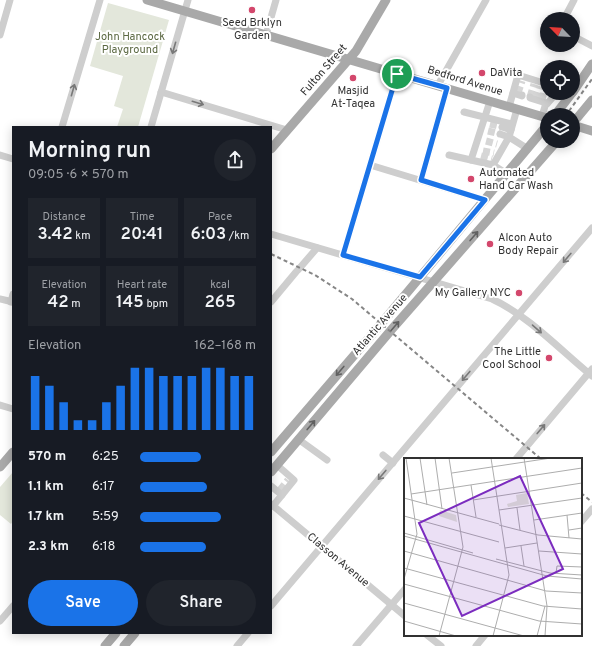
<!DOCTYPE html>
<html lang="en">
<head>
<meta charset="utf-8">
<style>
	:root { --surface:#171b24; --page:#20242c; --text:#f1f3f6; --muted:#9ea1a6; --accent:#1a73e8 }
	body { margin:0; font-family:Overpass,sans-serif; background:var(--page); color:var(--text); height:100vh; display:flex; flex-direction:column; font-size:15px; white-space:nowrap }
	* { box-sizing:border-box; margin:0 }
	p { font-size:13px; color:var(--muted) }
	.icon { flex:none; width:22px; height:22px; fill:none; stroke:currentColor; stroke-width:2; stroke-linecap:round; stroke-linejoin:round }
	.map { position:relative; flex:1; overflow:hidden }
	.sheet { position:absolute; left:12px; top:126px; width:260px; height:508px; display:flex; flex-direction:column; background:var(--surface); border-radius:0px; box-shadow:0 2px 10px #0003 }
	.sheet>* { flex:none }
	.needle { width:26px; rotate:295deg }
	.buttons { position:absolute; left:540px; top:12px; display:grid; gap:8px }
	.buttons a { display:grid; place-items:center; width:40px; height:40px; border-radius:50%; background:var(--surface); box-shadow:0 2px 10px #0003; font-size:20px }
	.pin { position:absolute; display:grid; place-items:center; width:34px; height:34px; color:#fff; margin:-17px; border:2px solid #fff; border-radius:50%; box-shadow:0 1px 4px #0007 }
	.round { display:grid; place-items:center; flex:none; width:42px; height:42px; border-radius:21px; background:var(--page) }
	.summary { display:flex; align-items:center; justify-content:space-between; height:68px; padding:0 16px }
	h1 { font-size:22px; font-weight:600; line-height:30px }
	.figures { display:grid; grid-template-columns:repeat(3,1fr); gap:6px; height:68px; padding:4px 16px }
	.figures div { display:grid; align-content:center; border-radius:0px; background:var(--page); text-align:center }
	.figures b { font-size:17px; font-weight:600 }
	.figures small { font-size:11px; font-weight:400 }
	.figures p { font-size:11px }
	.chart { height:112px; padding:8px 16px }
	.chart p { display:flex; justify-content:space-between }
	.chart svg { width:100%; height:72px; margin-top:4px; stroke:var(--accent); stroke-width:6 }
	.action { display:flex; gap:8px; margin-top:auto; padding:8px 16px }
	.action a { flex:1; height:46px; border-radius:24px; background:var(--accent); color:#fff; font-size:16px; font-weight:600; line-height:46px; text-align:center }
	.action a+a { background:var(--page); color:var(--text) }
	ul { padding:0 16px; list-style:none; font-size:13px }
	li { display:grid; grid-template-columns:64px 48px 1fr; align-items:center; height:30px }
	li i { height:10px; border-radius:5px; background:var(--accent) }
	.map>svg:first-child { display:block }
</style>
</head>
<body>
<div class="map">
<svg width="592" height="646" viewBox="0 0 592 646">
	<rect width="100%" height="100%" fill="#fff"/>
	<g fill="#e3e7db">
		<polygon points="108,3 169,20 138,127 117,127 123,109 114,106 123,76 90,66"/>
		<polygon points="13,472 13,521 11,524 0,515 0,487"/>
	</g>
	<g fill="none" stroke-linecap="round" stroke-linejoin="round">
		<g stroke="#d6d6d6" stroke-width="7" stroke-dasharray="7 3.5" stroke-linecap="butt">
			<polyline points="518,93 522,81"/>
			<polyline points="530,97 534,84"/>
			<polyline points="536,99 540,86"/>
			<polyline points="542,100 545,88"/>
			<polyline points="490,124 502,127"/>
			<polyline points="488,131 500,134"/>
			<polyline points="486,141 497,144"/>
			<polyline points="483,151 494,153"/>
			<polyline points="481,156 492,159"/>
			<polyline points="280,490 288,480"/>
		</g>
		<g stroke="#cecece" stroke-width="7">
			<polyline points="564,19 574,0"/>
			<polyline points="0,35 10,0"/>
			<polyline points="266,35 276,0"/>
			<polyline points="573,36 592,46"/>
			<polyline points="438,85 486,0"/>
			<polyline points="161,92 287,130"/>
			<polyline points="513,93 522,96 522,95"/>
			<polyline points="530,97 530,98 546,103"/>
			<polyline points="490,101 471,160 493,165"/>
			<polyline points="509,107 518,75 547,84"/>
			<polyline points="517,109 509,137 528,149"/>
			<polyline points="464,112 512,124"/>
			<polyline points="542,116 546,103 547,104 553,97 554,93"/>
			<polyline points="62,127 100,0"/>
			<polyline points="151,127 188,0"/>
			<polyline points="502,127 511,130"/>
			<polyline points="500,134 509,137 493,165 507,174"/>
			<polyline points="0,155 13,159"/>
			<polyline points="449,155 471,160"/>
			<polyline points="370,165 485,200"/>
			<polyline points="421,180 447,88"/>
			<path d="M271 234 492 299C529 316 560 350 592 376"/>
			<polyline points="343,255 397,74"/>
			<polyline points="298,270 317,248"/>
			<polyline points="0,299 13,302"/>
			<polyline points="11,302 13,294"/>
			<polyline points="271,302 296,272"/>
			<polyline points="0,405 13,409"/>
			<polyline points="298,439 327,460"/>
			<polyline points="383,455 393,463"/>
			<polyline points="516,459 592,369"/>
			<polyline points="271,486 282,495"/>
			<polyline points="271,504 405,616"/>
			<polyline points="273,506 294,480 277,465"/>
			<polyline points="581,522 592,509"/>
			<polyline points="271,606 592,228"/>
			<polyline points="0,621 13,606"/>
			<polyline points="427,635 441,646"/>
			<polyline points="237,646 248,633"/>
			<polyline points="356,646 405,589"/>
			<polyline points="476,646 485,635"/>
		</g>
		<g stroke="#a9a9a9" stroke-width="9">
			<polyline points="147,0 547,118"/>
			<polyline points="573,92 592,64"/>
			<polyline points="555,115 572,93"/>
			<polyline points="573,123 592,100"/>
			<polyline points="573,125 592,131"/>
			<polyline points="271,149 356,51 386,0"/>
			<polyline points="271,452 375,331 547,125"/>
			<polyline points="0,467 13,452"/>
			<polyline points="271,472 392,329 557,141"/>
			<polyline points="105,646 116,633"/>
			<polyline points="124,646 135,633"/>
		</g>
		<g stroke="#868686" stroke-width="2" stroke-dasharray="4 3" stroke-linecap="butt">
			<polyline points="569,111 592,79"/>
			<polyline points="271,254 315,275 352,299 541,459"/>
			<polyline points="581,493 592,502"/>
		</g>
	</g>
	<defs><path id="oneway-shaft" d="M-6 0H5M1.5-3L5.5 0L1.5 3" fill="none" stroke-width="1.6" stroke-linecap="round" stroke-linejoin="round"/></defs>
	<g stroke="#787878">
		<use href="#oneway-shaft" transform="translate(174 48) rotate(106)"/>
		<use href="#oneway-shaft" transform="translate(73 90) rotate(-74)"/>
		<use href="#oneway-shaft" transform="translate(198 103) rotate(17)"/>
		<use href="#oneway-shaft" transform="translate(567 258) rotate(130)"/>
		<use href="#oneway-shaft" transform="translate(537 329) rotate(41)"/>
		<use href="#oneway-shaft" transform="translate(466 376) rotate(130)"/>
		<use href="#oneway-shaft" transform="translate(541 429) rotate(-50)"/>
		<use href="#oneway-shaft" transform="translate(382 475) rotate(130)"/>
	</g>
	<g stroke="#616161">
		<use href="#oneway-shaft" transform="translate(474 236) rotate(-49)"/>
		<use href="#oneway-shaft" transform="translate(395 326) rotate(-49)"/>
		<use href="#oneway-shaft" transform="translate(340 371) rotate(130)"/>
		<use href="#oneway-shaft" transform="translate(311 425) rotate(-50)"/>
	</g>
	<g fill="none" stroke-linecap="round" stroke-linejoin="round">
		<defs>
			<polygon id="route" points="397,74 447,88 421,180 485,200 420,277 343,255"/>
		</defs>
		<use href="#route" stroke="#fff" stroke-width="8"/>
		<use href="#route" stroke="#1a73e8" stroke-width="5"/>
	</g>
	<g fill="#d3476c" stroke="#fff" stroke-width="1.5">
		<circle cx="252" cy="10" r="4"/>
		<circle cx="482" cy="73" r="4"/>
		<circle cx="353" cy="78" r="4"/>
		<circle cx="471" cy="179" r="4"/>
		<circle cx="490" cy="244" r="4"/>
		<circle cx="519" cy="293" r="4"/>
		<circle cx="549" cy="358" r="4"/>
	</g>
	<g text-anchor="middle" dominant-baseline="central" stroke-width="4" stroke-linejoin="round" paint-order="stroke">
		<g font-size="11" fill="#313131" stroke="#fff" text-anchor="start">
			<text x="252" y="23" text-anchor="middle">Seed Brklyn<tspan x="252" dy="13">Garden</tspan></text>
			<text x="490" y="73">DaVita</text>
			<text x="353" y="91" text-anchor="middle">Masjid<tspan x="353" dy="13">At-Taqea</tspan></text>
			<text x="479" y="173">Automated<tspan x="479" dy="13">Hand Car Wash</tspan></text>
			<text x="498" y="238">Alcon Auto<tspan x="498" dy="13">Body Repair</tspan></text>
			<text x="511" y="293" text-anchor="end">My Gallery NYC</text>
			<text x="541" y="352" text-anchor="end">The Little<tspan x="541" dy="13">Cool School</tspan></text>
		</g>
		<g font-size="11" fill="#5b6842" stroke="#fff">
			<text x="130" y="37">John Hancock<tspan x="130" dy="13">Playground</tspan></text>
		</g>
		<g font-size="11" fill="#313131" stroke="#fff">
			<text transform="translate(324 70) rotate(-49)">Fulton Street</text>
			<text transform="translate(465 81) rotate(17)">Bedford Avenue</text>
			<text transform="translate(380 325) rotate(-49)">Atlantic Avenue</text>
			<text transform="translate(338 560) rotate(40)">Classon Avenue</text>
		</g>
	</g>
	<g transform="translate(404 458)">
		<rect width="178" height="178" fill="#fff"/>
		<path d="M123 35 125 46 104 49 103 46 113 43 112 37ZM36 52 52 57 53 64 35 58Z" fill="#e3e7db"/>
		<path fill="none" stroke="#adadad" stroke-width="1" d="M16 0 23 47M31 0 38 51M87 0 105 117 89 178M120 0 143 148 141 178M48 15 147 0M67 27 72 59M7 36 178 10M0 40 95 66M69 42 178 25M113 50 116 72M95 52 178 40M163 57 165 80M0 58 95 84M130 62 178 55M95 67 134 77 178 81M165 72 178 70M0 75 69 95M0 78 143 118 178 121M117 88 120 108M101 90 133 85M0 93 142 133 178 135M135 93 178 96M92 101 146 115 178 117M0 110 139 148 178 151M152 115 153 108 178 109M0 121 13 76 2 0M0 126 135 163 178 166M0 145 120 178M0 163 52 178M35 178 59 89 45 0M133 178 141 148"/>
		<path fill="#7b2cbf" fill-opacity="0.15" stroke="#7b2cbf" stroke-width="2" d="M116 18 159 111 58 158 15 65Z"/>
		<rect width="178" height="178" fill="none" stroke="#313131" stroke-width="2"/>
	</g>
</svg>
<div class="buttons">
<a><svg class="needle" viewBox="-14 -14 28 28"><path d="M0-13l5 13h-10z" fill="#e53935"/><path d="M0 13l5-13h-10z" fill="#9ea1a6"/></svg></a>
<a><svg class="icon" aria-label="locate" viewBox="0 0 24 24"><circle cx="12" cy="12" r="6"/><path d="M12 2v4M12 18v4M2 12h4M18 12h4"/></svg></a>
<a><svg class="icon" aria-label="layers" viewBox="0 0 24 24"><path d="M12 4l9 5-9 5-9-5zM3 14l9 5 9-5"/></svg></a>
</div>
<div class="pin" style="left:397px;top:74px;background:#1e9e55"><svg class="icon" aria-label="arrive" viewBox="0 0 24 24"><path d="M6 21V4h12l-3 4 3 4H6"/></svg></div>
<section class="sheet">
<div class="summary"><div><h1>Morning run</h1><p>09:05 · 6 × 570 m</p></div><a class="round"><svg class="icon" aria-label="share" viewBox="0 0 24 24"><path d="M12 15V3M7 8l5-5 5 5M5 13v7h14v-7"/></svg></a></div>
<div class="figures">
<div><p>Distance</p><b>3.42<small> km</small></b></div>
<div><p>Time</p><b>20:41</b></div>
<div><p>Pace</p><b>6:03<small> /km</small></b></div>
</div>
<div class="figures">
<div><p>Elevation</p><b>42<small> m</small></b></div>
<div><p>Heart rate</p><b>145<small> bpm</small></b></div>
<div><p>kcal</p><b>265</b></div>
</div>
<div class="chart"><p><span>Elevation</span>162–168 m</p>
<svg viewBox="0 0 160 44" preserveAspectRatio="none"><path d="M5 44V11M15 44V17M25 44V27M35 44V38M45 44V38M55 44V27M65 44V17M75 44V6M85 44V6M95 44V11M105 44V11M115 44V11M125 44V6M135 44V6M145 44V11M155 44V11"/></svg>
</div>
<ul>
<li><b>570 m</b>6:25<i style="width:53%"></i></li>
<li><b>1.1 km</b>6:17<i style="width:58%"></i></li>
<li><b>1.7 km</b>5:59<i style="width:70%"></i></li>
<li><b>2.3 km</b>6:18<i style="width:57%"></i></li>
</ul>
<div class="action"><a>Save</a><a>Share</a></div>
</section>
</div>
</body>
</html>
